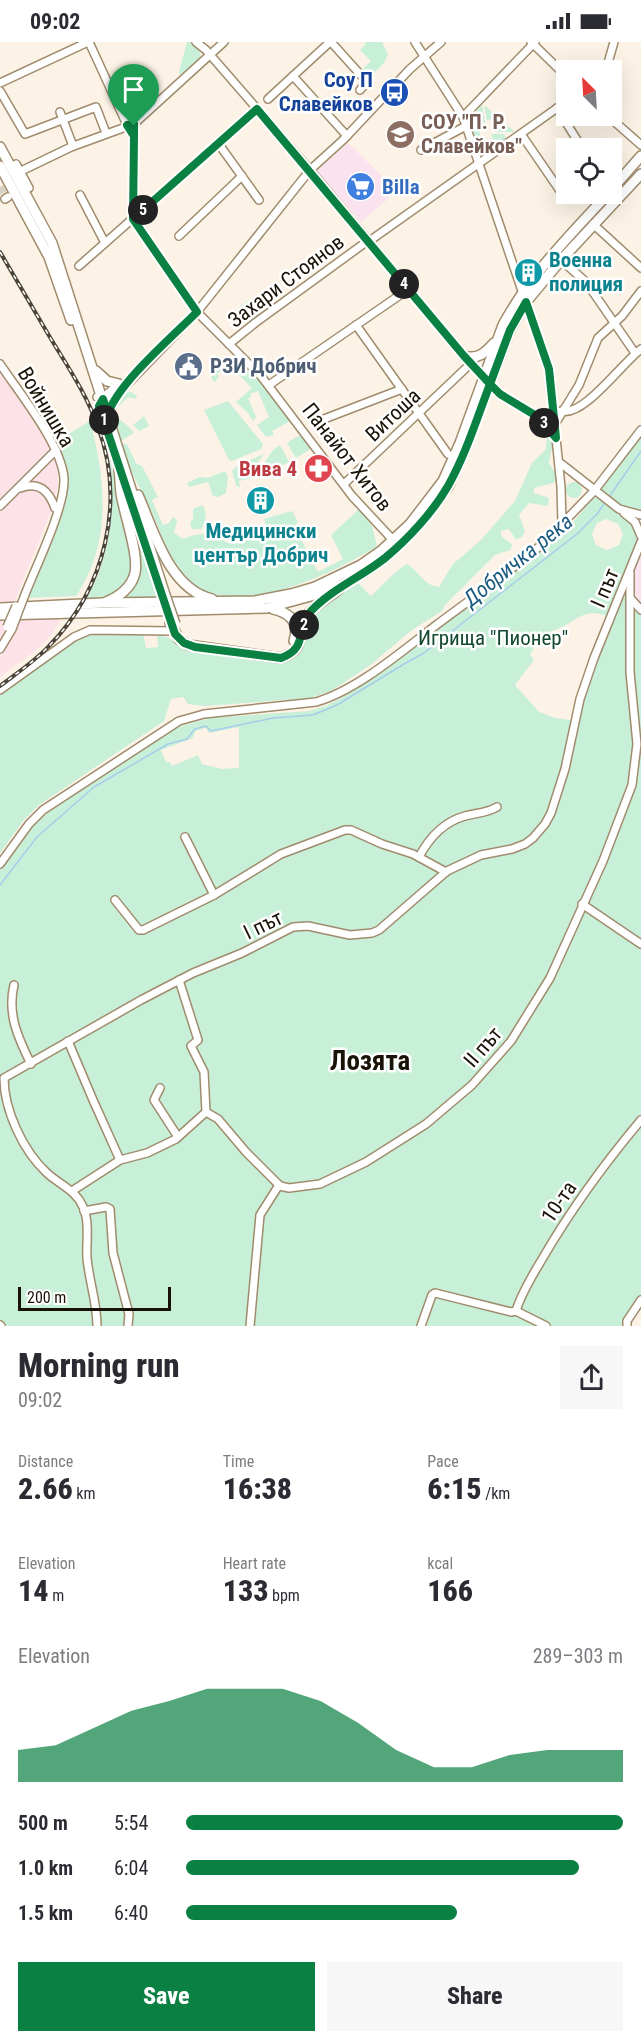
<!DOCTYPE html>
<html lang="en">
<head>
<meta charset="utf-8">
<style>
	:root { --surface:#fff; --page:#f7f7f7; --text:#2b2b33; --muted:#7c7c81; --accent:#0b8043 }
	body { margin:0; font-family:"Roboto Condensed",sans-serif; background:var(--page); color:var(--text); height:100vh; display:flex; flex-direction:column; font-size:22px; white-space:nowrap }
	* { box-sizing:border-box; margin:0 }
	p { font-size:20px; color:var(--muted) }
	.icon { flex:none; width:33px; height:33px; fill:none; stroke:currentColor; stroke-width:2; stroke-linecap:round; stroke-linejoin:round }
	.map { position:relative; height:1284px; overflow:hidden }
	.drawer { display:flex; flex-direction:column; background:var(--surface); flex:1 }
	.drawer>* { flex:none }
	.needle { width:39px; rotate:336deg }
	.tools { position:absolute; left:556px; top:18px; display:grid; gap:12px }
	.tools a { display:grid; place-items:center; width:66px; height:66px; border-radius:0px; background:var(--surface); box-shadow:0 6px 24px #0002; font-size:30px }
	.scale { position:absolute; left:18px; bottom:15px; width:153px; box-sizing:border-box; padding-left:6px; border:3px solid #191206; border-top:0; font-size:16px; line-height:21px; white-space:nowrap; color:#191206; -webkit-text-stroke:4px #fff; paint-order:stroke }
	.pin { position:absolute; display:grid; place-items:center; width:51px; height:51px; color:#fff; margin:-62px -26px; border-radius:50% 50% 50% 0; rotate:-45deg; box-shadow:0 0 6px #0007 }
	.pin .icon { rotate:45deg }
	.km { position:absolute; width:30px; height:30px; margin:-15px; border-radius:50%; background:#222; color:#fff; font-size:16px; line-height:30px; text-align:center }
	.round { display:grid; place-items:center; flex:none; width:63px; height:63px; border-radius:0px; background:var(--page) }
	.summary { display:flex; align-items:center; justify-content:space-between; height:102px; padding:0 18px }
	h1 { font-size:33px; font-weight:800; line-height:45px }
	.figures { display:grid; grid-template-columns:repeat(3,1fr); gap:9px; height:102px; padding:6px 18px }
	.figures div { display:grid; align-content:center }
	.figures b { font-size:30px; font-weight:800 }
	.figures small { font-size:16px; font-weight:400 }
	.figures p { font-size:16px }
	.chart { height:168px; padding:12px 18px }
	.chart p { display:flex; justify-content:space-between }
	.chart svg { width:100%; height:108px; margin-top:6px; fill:var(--accent); opacity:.7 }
	.primary-button { display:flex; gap:12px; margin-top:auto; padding:12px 18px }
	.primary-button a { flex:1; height:69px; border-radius:0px; background:var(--accent); color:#fff; font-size:24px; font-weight:800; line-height:69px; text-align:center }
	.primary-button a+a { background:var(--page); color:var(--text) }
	ul { padding:0 18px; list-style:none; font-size:20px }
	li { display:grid; grid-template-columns:96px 72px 1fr; align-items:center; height:45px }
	li i { height:15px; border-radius:8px; background:var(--accent) }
	.status { display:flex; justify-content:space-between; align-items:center; height:42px; padding:0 30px; background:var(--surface); direction:ltr }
	.status svg { height:16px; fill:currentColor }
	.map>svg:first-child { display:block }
</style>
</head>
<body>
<div class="status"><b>09:02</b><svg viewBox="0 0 49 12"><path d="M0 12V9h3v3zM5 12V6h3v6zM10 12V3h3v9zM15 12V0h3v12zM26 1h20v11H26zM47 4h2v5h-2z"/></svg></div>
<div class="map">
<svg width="641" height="1284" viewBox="0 0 641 1284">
	<rect width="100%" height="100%" fill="#fcf3e6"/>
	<g fill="#fae3ef">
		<polygon points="348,101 397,149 361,180 317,129"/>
		<polygon points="641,514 641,563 635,554 631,534"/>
	</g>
	<polygon fill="#fde3e8" points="0,326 47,397 57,421 58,442 53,465 7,578 62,575 51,593 34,610 0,635"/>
	<g fill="#c8efd8" fill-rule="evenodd">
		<polygon points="187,0 190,0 199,8 201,16 183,33 180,33 179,30"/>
		<polygon points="364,0 382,0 388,12 384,21 367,38 360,30 371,19 360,8 366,2"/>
		<polygon points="482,63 485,80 480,84 469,77"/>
		<polygon points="484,63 515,90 496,90 494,87 496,85 490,77 487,79"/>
		<polygon points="470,80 478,85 484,105 482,114 480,114"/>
		<polygon points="493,92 504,92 507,97 485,112 486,103 493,96 491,94"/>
		<polygon points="248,259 260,274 249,282 238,266"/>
		<polygon points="234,313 261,341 292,378 272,389 274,393 266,395 257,383 269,375 258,349 250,352 251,355 248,356 256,375 253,379 247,370 236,360 252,346 230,324 228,326 226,325 217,332 219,334 215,340 211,336 213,332"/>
		<path d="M127 350H131L137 354 136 357 128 355 115 368 114 372C121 380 128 382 134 391L121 399 119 398C112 377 106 364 127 350Z"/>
		<polygon points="228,359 263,402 261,407 232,419 229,418 204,368"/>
		<polygon points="144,374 149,384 139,389 133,383"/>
		<path d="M90 379C106 438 112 502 76 554L26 556 64 460 66 426 56 400Z"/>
		<path d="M641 384V469C622 470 609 455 595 444Z"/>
		<polygon points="300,393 310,406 309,408 296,416 287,401"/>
		<path d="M547 393 553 400 549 421 558 436 553 441 534 446V451L549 456 548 464 529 461 519 473 525 489 523 494 516 498 509 487 501 489V493C504 498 508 498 512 503L510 508 495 513 445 563 442 569 412 588 369 624 331 649 311 656 205 664 188 662 183 655 171 657 164 679 39 763 24 778 0 811V651L75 597 91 590 143 591 146 606 158 605 157 593C173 595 175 602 188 607L274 620 289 617 301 608 305 599 310 576 318 567 358 541 371 554C381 545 395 528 407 522 421 531 423 543 439 545L453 522 480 499 515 459 532 421 546 407Z"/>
		<path d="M122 402H127L136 421 142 424 158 455 152 458 163 483 169 481 173 475 175 476 177 479 174 491 183 497 194 493 214 491C219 493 221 497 226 500 235 506 260 494 267 487L264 477 292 469 298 480 294 484 318 530 343 517 331 493 359 467 371 480 377 504C334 532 231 581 186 537 170 522 160 488 151 468 145 454 121 414 122 402Z"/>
		<polygon points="280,403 289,420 259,437 258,430 273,408"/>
		<polygon points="264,412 254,426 247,430 243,421"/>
		<path d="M110 417 132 517C131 546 115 557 87 556 112 512 113 465 110 417Z"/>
		<polygon points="237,424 245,434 251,434 252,436 239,439 240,446 236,443 232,429"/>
		<polygon points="225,429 228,434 226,451 218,455 213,454 208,440 189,445 187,441 199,435 208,436"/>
		<circle cx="574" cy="448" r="8"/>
		<polygon points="124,453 157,556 118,558 135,543"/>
		<path d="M593 456H597C616 469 636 477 638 503L607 579 605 573C584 568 581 575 564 584 556 588 548 590 540 593L530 613 534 618 515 643 539 670 555 676 577 679 580 663 620 556 635 554 641 563V1253L621 1284H0V827L32 785 52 767 175 686 209 676 309 669 326 664 342 655 397 617 545 505 570 484ZM606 477 618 482 623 492 619 503 607 508 596 503 592 492 597 481ZM239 685V726L222 727 202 722 198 713 172 724 170 720H166L161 708 193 696 195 689 206 686 209 691Z"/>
		<path d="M202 463C209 471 205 478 202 487H192L190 480 193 477V467Z"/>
	</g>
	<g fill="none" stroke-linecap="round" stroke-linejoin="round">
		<g stroke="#a6cdea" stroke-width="1.5">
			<polyline points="609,455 641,409"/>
			<polyline points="0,843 37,795 94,745 168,702 187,697 195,687 206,684 211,689 273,676 313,673 337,663 404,622 424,611 577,492 597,472 606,459"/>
		</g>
		<polyline stroke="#dad1c4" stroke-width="7" stroke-dasharray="7 3.5" stroke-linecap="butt" points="0,145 7,156"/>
		<defs>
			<g id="minor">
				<polyline points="89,0 128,85"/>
				<polyline points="196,0 206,8 310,128 464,314 496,349 538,375 556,396 561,445 562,482"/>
				<polyline points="331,0 367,40 360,48"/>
				<polyline points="415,0 463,75 522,249"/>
				<polyline points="531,0 567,35"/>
				<polyline points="603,28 608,21 614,0"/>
				<polyline points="293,34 347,94"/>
				<polyline points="0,41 88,0"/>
				<polyline points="0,49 25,92 96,65 106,91"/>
				<polyline points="268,57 330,0"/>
				<polyline points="557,66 582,106"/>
				<polyline points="60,70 73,104"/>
				<polyline points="608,74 641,103"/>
				<polyline points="463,75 535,0"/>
				<polyline points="134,82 133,177 197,270 261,334 352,454 392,497"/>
				<polyline points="521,92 565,156"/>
				<polyline points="218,101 259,158"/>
				<polyline points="421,108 466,84"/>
				<polyline points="16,122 29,146"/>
				<polyline points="19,130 71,105 134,82 224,0"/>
				<polyline points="80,153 105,201"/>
				<polyline points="5,157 8,155"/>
				<polyline points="593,182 641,226"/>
				<polyline points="179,194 242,134"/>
				<polyline points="368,200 567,59"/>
				<polyline points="561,218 586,240 635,311"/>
				<polyline points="79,224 257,67"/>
				<polyline points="526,260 549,327 556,396"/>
				<polyline points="356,283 448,412"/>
				<polyline points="229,302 255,281 362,203"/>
				<path d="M0 322C20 352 62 403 64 437 65 466 35 526 24 555"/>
				<polyline points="269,343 400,253"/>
				<polyline points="97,355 108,358 115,355 197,270 310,128 343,98 410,27 441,0"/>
				<polyline points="99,364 107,352 119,342"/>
				<path d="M561 369C583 376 623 320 641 307"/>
				<polyline points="324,377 402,347"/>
				<polyline points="555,382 579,343 598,296 622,274 641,249"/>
				<polyline points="559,420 619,467 641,473"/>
				<polyline points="344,442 465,327"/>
				<path d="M20 446C39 439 49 449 55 466"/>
				<polyline points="0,464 56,408"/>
				<polyline points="624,471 635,480 641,494"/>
				<polyline points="631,557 641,568"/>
				<polyline points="0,607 12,587"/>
				<polyline points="0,648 74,595 90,588 173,589"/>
				<polyline points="185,795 214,853"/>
				<path d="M419 815C429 796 443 780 465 774 476 771 487 771 497 765"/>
				<path d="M0 822 29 782 43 768 179 679 204 672 316 660C357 648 401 610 435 584 475 554 517 525 554 492L562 482 594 449 641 388"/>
				<polyline points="115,858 139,888 143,888 214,853 281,812 345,788 351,788 382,802 413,812 446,830"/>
				<polyline points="582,862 641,902"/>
				<polyline points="179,938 198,998 191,1004 204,1030 206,1070"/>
				<path d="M14 943C7 972 18 996 31 1022"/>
				<polyline points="68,999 93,1058 120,1118"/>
				<polyline points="160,1046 154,1058 156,1061 178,1095"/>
				<polyline points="72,1149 120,1118 147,1111 176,1097 206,1070 218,1077 246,1110 280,1144 289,1146 320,1142 366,1120 426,1082 472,1043 511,999 550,936 603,819 632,743 637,702 630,630 630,531"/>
				<polyline points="84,1169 106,1165 110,1167 113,1211 129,1272 128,1284"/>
				<path d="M516 1269C521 1252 532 1234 541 1219 570 1169 604 1122 641 1078"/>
				<polyline points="0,1283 1,1284"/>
				<path d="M97 1284C97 1260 89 1239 87 1216 86 1200 90 1180 83 1165 76 1148 60 1143 47 1131 23 1109 4 1068 4 1036L141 958 193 931 242 911 293 885 308 884 350 893 372 891 379 888 447 829 481 813 512 807 525 802 533 796 545 782 551 771 565 727 580 657 594 616 641 500"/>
				<polyline points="250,1284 260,1173 279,1143"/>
				<polyline points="421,1284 432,1253 435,1251 511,1270 516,1269 546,1284"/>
				<polyline points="627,1284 627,1279 641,1258"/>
			</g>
			<g id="major">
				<polyline points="0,105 52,201 165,553"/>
				<polyline points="0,124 49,215 71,278"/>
				<polyline points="612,147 641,114"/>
				<path d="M464 314C478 318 485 311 494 301"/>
				<polyline points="96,329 107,339 119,342"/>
				<polyline points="108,372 115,355"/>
				<path d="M138 453C154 489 169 547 212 557"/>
				<path d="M106 560C119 555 132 545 135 531 139 512 124 472 121 451 120 444 120 435 119 428"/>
				<path d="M0 566 102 561 255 559 291 552 315 545 361 523 381 509 410 482 443 439 460 401 503 283C530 233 570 193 608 152"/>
				<path d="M273 567C290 571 300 580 294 599"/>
				<polyline points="0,573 267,566 318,552 345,541 365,530 385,515 414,488 448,445 466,405 510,288 526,260 561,218 641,132"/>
				<path d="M170 581 179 597 188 603 281 616C307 607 296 592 306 575 314 563 328 556 339 547"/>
			</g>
		</defs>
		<use href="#minor" stroke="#a08c6d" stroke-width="10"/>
		<use href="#major" stroke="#a08c6d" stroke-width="12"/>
		<use href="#minor" stroke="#fff" stroke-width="7"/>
		<use href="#major" stroke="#fff" stroke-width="9"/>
		<defs>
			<path id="rail" d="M0 210C17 239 34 268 51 297 68 325 87 353 98 385 126 460 105 547 49 604 35 619 17 631 0 644"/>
		</defs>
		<use href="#rail" stroke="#4b4438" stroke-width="4"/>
		<use href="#rail" stroke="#fff" stroke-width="1.5" stroke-dasharray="4.5" stroke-linecap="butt"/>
		<defs>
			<g id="minor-bridge">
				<polyline points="7,585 16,564"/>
				<polyline points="12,587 24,555"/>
			</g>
			<polyline id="major-bridge" points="165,553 175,582"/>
		</defs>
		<use href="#minor-bridge" stroke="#a08c6d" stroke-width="10" stroke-linecap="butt"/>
		<use href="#major-bridge" stroke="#a08c6d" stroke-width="12" stroke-linecap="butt"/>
		<use href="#minor-bridge" stroke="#fff" stroke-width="7"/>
		<use href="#major-bridge" stroke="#fff" stroke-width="9"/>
	</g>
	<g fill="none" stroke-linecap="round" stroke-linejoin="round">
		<defs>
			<path id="route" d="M134 84V94L133 177 197 270C172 295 118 341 108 372L103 357 99 364 175 592 184 601 195 605 281 616C309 606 295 586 311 569 332 547 361 535 385 516 408 497 433 470 448 444 466 412 477 376 490 342L500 352 538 375 556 396 549 327 526 260 510 288 490 342 464 314 257 67 133 177 134 94 127 83 134 82V84"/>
		</defs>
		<use href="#route" stroke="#fff" stroke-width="12"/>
		<use href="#route" stroke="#0b8043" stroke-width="8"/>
	</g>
	<defs>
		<symbol id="bus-disc" viewBox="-11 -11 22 22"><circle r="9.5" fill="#1a4fb4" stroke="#fff"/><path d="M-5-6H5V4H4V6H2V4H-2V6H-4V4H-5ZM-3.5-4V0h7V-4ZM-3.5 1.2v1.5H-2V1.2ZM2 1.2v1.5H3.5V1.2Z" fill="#fff"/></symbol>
		<symbol id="school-disc" viewBox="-11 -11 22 22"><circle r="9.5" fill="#8d6e63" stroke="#fff"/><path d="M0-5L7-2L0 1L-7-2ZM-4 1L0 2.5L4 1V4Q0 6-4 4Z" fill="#fff"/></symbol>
		<symbol id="supermarket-disc" viewBox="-11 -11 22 22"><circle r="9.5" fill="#3f7fe0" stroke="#fff"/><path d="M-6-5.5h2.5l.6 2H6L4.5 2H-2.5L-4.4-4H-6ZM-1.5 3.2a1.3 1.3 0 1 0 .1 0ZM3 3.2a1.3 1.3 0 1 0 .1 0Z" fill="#fff"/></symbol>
		<symbol id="building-disc" viewBox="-11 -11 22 22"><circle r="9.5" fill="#0f9aa8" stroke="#fff"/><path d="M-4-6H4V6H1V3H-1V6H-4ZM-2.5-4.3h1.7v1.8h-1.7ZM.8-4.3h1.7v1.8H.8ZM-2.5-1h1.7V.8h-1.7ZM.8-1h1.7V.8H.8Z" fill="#fff"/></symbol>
		<symbol id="civic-disc" viewBox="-11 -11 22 22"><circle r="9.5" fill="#5c6f8a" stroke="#fff"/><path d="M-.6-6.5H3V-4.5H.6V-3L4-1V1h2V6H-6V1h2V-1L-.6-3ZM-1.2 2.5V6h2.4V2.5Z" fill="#fff"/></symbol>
		<symbol id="pharmacy-disc" viewBox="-11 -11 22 22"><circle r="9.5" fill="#e0444e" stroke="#fff"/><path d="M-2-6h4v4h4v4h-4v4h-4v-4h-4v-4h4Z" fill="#fff"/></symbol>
	</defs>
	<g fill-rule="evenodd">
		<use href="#bus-disc" x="378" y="34" width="33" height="33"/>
		<use href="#school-disc" x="384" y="76" width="33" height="33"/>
		<use href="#supermarket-disc" x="344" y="128" width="33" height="33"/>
		<use href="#building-disc" x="512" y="214" width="33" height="33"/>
		<use href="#civic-disc" x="172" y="308" width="33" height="33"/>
		<use href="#pharmacy-disc" x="302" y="410" width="33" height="33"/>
		<use href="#building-disc" x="244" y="442" width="33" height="33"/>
	</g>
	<g text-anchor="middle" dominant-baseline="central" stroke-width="5" stroke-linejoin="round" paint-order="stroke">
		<g font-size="21" font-weight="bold" fill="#164399" stroke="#fff" text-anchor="end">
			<text x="373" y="38">Соу П<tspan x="373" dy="24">Славейков</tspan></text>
		</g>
		<g font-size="21" font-weight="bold" fill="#785e54" stroke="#fff" text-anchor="start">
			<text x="421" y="80">СОУ "П. Р.<tspan x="421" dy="24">Славейков"</tspan></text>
		</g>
		<g font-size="21" font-weight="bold" fill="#366cbe" stroke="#fff" text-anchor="start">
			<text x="382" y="145">Billa</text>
		</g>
		<g font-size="21" font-weight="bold" fill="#0d838f" stroke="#fff" text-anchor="start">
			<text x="549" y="218">Военна<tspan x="549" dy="24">полиция</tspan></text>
			<text x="261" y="489" text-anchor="middle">Медицински<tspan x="261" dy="24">център Добрич</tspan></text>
		</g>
		<g font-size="21" fill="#191206" stroke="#fff">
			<text transform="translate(286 239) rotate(-37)">Захари Стоянов</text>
			<text transform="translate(46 365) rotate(59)">Войнишка</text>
			<text transform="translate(393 373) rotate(-43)">Витоша</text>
			<text transform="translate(347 415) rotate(52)">Панайот Хитов</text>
			<text transform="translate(605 546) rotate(-67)">І път</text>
			<text transform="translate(263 883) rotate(-26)">І път</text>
			<text transform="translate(483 1005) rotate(-49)">ІІ път</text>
			<text transform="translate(559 1160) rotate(-56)">10-та</text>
		</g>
		<g font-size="21" font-weight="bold" fill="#4e5e75" stroke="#fff" text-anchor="start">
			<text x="210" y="324">РЗИ Добрич</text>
		</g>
		<g font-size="21" font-weight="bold" fill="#be3a42" stroke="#fff" text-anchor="end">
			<text x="297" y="427">Вива 4</text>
		</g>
		<g font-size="21" fill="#12472f" stroke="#fff">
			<text x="493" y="596">Игрища "Пионер"</text>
		</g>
		<g font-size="22" font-style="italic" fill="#1e5c82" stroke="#fff">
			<text transform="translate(518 518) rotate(-39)">Добричка река</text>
		</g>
		<g font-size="27" font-weight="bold" fill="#191206" stroke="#fff">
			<text x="370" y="1019">Лозята</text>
		</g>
	</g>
</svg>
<div class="tools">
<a><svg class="needle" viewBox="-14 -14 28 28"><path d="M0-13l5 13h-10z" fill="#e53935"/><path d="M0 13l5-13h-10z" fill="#7c7c81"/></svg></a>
<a><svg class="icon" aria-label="locate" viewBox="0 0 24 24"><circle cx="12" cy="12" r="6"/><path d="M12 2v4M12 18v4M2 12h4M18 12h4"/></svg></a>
</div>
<div class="scale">200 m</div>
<div class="pin" style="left:134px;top:84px;background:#1e9e55"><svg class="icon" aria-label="arrive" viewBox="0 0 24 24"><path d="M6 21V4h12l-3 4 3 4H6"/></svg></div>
<b class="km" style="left:104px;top:378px">1</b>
<b class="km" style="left:304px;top:583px">2</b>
<b class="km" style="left:544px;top:381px">3</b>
<b class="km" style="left:404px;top:242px">4</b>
<b class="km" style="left:143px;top:168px">5</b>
</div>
<section class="drawer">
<div class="summary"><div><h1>Morning run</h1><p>09:02</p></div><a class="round"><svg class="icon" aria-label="share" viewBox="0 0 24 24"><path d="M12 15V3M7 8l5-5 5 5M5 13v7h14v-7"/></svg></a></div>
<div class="figures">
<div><p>Distance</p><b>2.66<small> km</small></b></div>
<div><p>Time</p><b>16:38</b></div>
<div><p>Pace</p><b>6:15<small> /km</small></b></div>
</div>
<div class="figures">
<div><p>Elevation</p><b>14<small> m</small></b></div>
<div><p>Heart rate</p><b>133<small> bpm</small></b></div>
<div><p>kcal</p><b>166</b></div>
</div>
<div class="chart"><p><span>Elevation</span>289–303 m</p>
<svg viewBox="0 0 160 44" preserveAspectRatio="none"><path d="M0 44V31L10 29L20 22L30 15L40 11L50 6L60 6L70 6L80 11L90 20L100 31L110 38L120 38L130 33L140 31L150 31L160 31V44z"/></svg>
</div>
<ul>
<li><b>500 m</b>5:54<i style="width:100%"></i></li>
<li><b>1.0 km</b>6:04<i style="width:90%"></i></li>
<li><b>1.5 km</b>6:40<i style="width:62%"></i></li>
</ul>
<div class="primary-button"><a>Save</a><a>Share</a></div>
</section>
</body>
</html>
